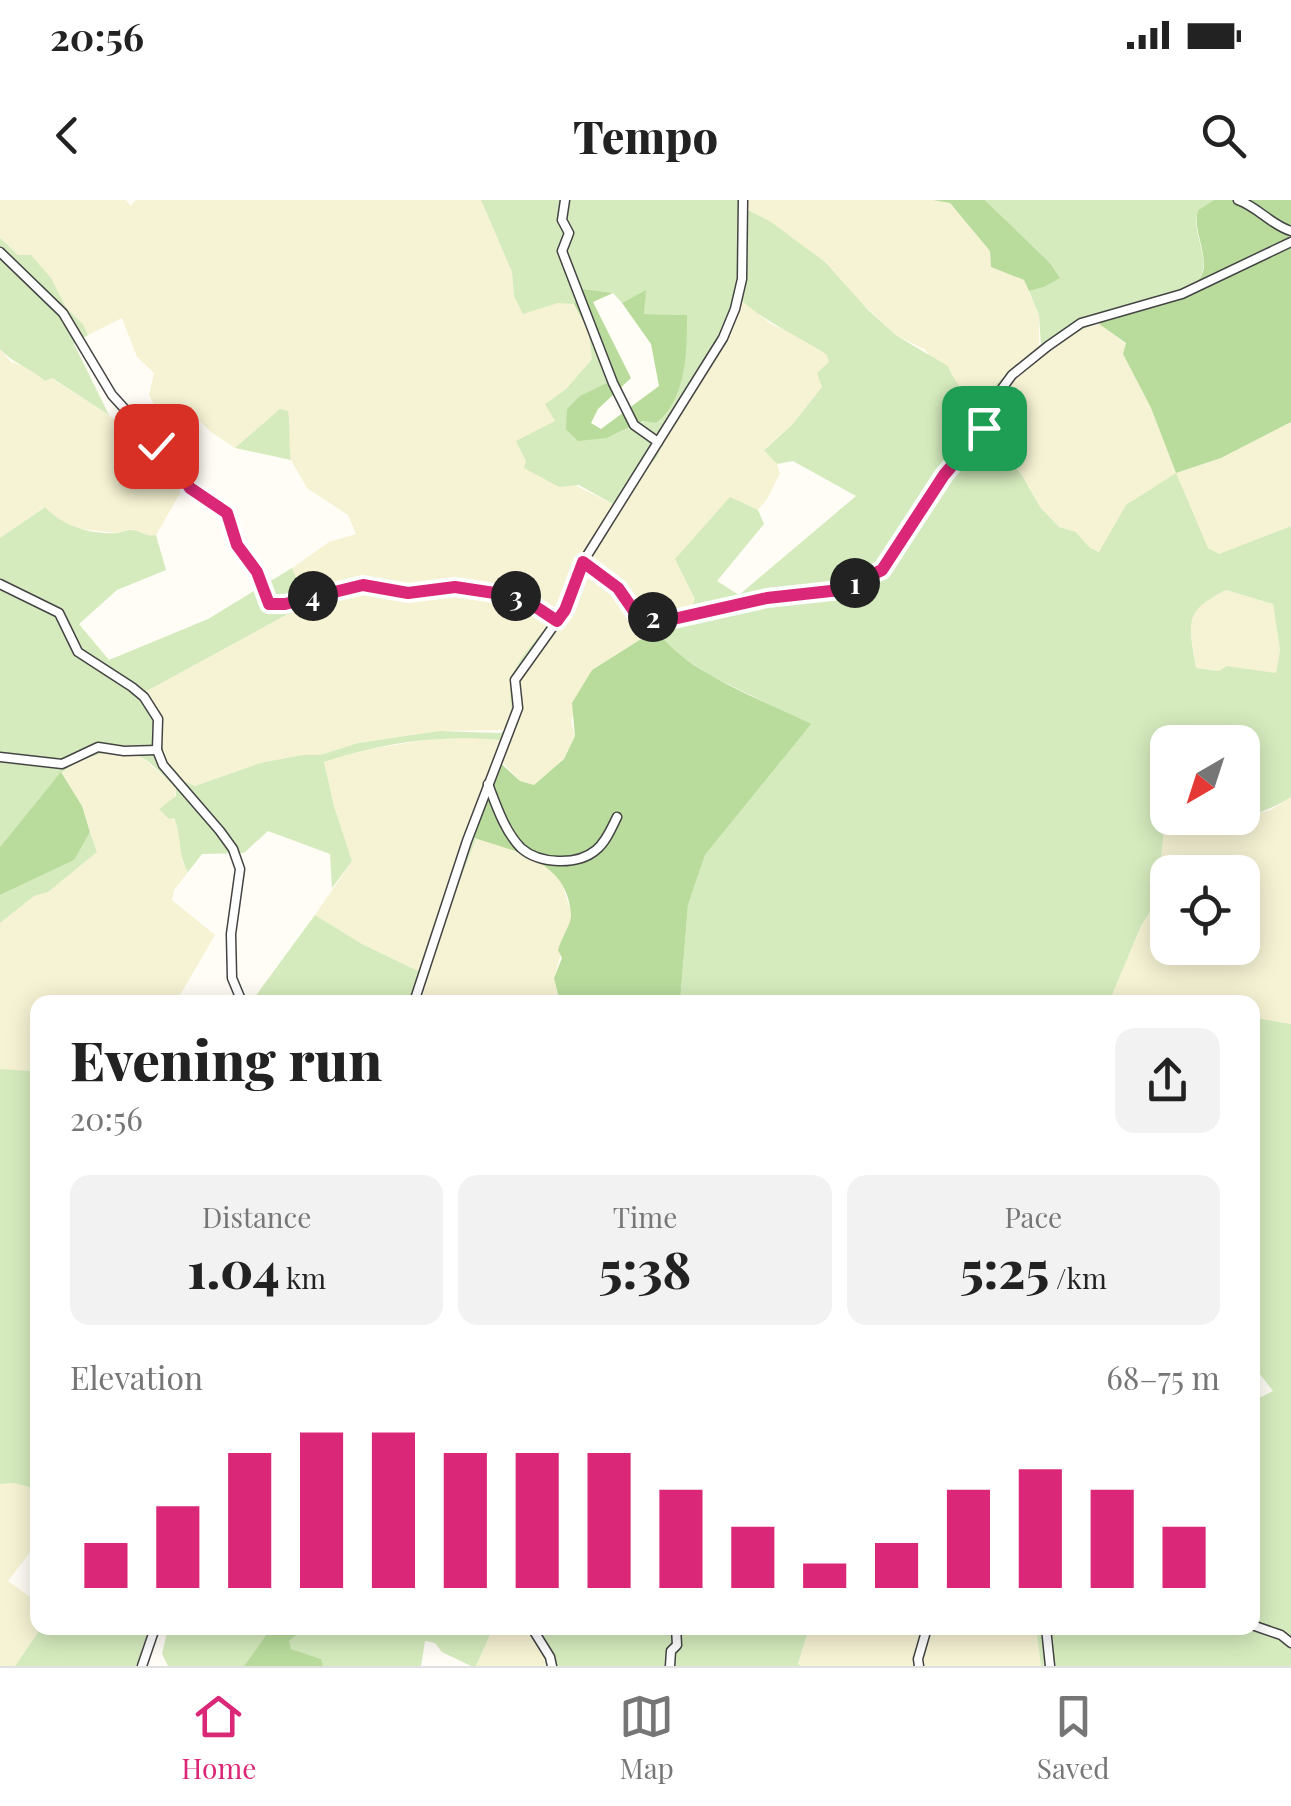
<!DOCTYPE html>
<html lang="en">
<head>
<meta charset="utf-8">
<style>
	:root { --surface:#fff; --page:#f2f2f2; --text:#222; --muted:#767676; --line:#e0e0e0; --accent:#db2777 }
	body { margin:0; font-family:"Playfair Display",serif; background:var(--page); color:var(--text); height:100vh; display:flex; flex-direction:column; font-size:38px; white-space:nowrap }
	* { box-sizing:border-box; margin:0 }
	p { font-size:32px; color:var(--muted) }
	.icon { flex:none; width:55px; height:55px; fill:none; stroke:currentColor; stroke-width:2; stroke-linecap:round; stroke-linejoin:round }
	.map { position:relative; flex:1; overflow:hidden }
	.side { position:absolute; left:30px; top:795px; width:1230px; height:640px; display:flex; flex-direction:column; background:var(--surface); border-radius:20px; box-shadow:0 5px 25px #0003 }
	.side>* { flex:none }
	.needle { width:65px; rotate:219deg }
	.buttons { position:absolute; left:1150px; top:525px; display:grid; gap:20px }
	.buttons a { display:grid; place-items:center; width:110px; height:110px; border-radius:20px; background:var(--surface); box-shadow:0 5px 25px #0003; font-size:50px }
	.pin { position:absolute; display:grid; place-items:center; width:85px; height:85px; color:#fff; margin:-42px; border-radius:20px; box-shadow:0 5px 15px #0006 }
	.km { position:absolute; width:50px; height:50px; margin:-25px; border-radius:50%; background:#222; color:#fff; font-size:28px; line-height:50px; text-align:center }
	.round { display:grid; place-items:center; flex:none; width:105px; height:105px; border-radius:20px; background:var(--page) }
	.head { display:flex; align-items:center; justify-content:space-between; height:170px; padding:0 40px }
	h1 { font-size:55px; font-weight:800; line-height:75px }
	.stats { display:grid; grid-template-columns:repeat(3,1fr); gap:15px; height:170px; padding:10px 40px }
	.stats div { display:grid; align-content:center; border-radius:20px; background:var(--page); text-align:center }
	.stats b { font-size:50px; font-weight:800 }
	.stats small { font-size:28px; font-weight:400 }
	.stats p { font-size:28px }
	.chart { height:280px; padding:20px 40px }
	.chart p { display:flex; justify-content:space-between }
	.chart svg { width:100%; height:180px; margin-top:10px; stroke:var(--accent); stroke-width:6 }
	.status { display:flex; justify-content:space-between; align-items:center; height:70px; padding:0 50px; background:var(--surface); direction:ltr }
	.status svg { height:28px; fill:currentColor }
	header { display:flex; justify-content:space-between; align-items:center; height:130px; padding:0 40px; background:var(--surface); font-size:45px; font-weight:800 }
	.tab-bar { display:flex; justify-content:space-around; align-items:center; height:140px; border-top:2px solid var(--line); background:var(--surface); font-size:28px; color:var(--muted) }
	.tab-bar a { display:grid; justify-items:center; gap:5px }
	.tab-bar .selected { color:var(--accent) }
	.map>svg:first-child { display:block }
</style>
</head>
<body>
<div class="status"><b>20:56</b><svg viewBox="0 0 49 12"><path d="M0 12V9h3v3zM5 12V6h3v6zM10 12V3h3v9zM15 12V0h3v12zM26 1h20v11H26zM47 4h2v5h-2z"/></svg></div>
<header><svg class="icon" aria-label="back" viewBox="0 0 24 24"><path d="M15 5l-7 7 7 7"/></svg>Tempo<svg class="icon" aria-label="search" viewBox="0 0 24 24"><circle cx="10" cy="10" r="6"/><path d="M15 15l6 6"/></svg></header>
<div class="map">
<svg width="1291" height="1466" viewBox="0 0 1291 1466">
	<rect width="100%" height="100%" fill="#fffdf5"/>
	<g fill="#f6f3d4" fill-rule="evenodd">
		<polygon points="0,0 126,0 131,6 136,0 481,0 512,72 514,96 574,104 588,130 592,159 566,189 549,201 556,221 523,253 526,261 613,304 561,411 550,413 510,389 491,390 476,384 394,387 360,378 347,386 301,389 292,368 329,342 356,334 348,315 307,288 291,260 286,235 290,223 280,210 235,248 211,232 182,204 158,212 149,195 154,173 137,157 122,118 88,135 83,124 67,109 51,78 31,55 18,55 0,38"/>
		<polygon points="747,0 933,0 950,3 990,51 991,67 1024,80 1039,115 1039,149 996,184 983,221 978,220 975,206 924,149 897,136 784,32 746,8"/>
		<polygon points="741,99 771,124 798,136 827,155 829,162 821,179 822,187 792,225 764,249 777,264 780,273 767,299 758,310 730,298 693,406 642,412 628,392 591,364 591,358 645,270 658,256 661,244 727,139"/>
		<polygon points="1099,124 1126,144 1123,154 1151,208 1176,273 1221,258 1291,222 1291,326 1219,355 1208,348 1175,274 1100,352 1090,348 1076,332 1059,327 1040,307 1023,277 989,232 1000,199 1015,180 1047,150 1083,129"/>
		<polygon points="0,149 11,162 32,169 45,181 51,178 109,215 174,268 183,288 156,335 147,336 132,329 116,333 81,329 57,321 44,307 0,338"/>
		<polygon points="584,373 591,373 608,385 635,416 657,429 592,470 571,521 575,536 564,559 534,585 520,581 501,561 511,534 521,478 575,400"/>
		<polygon points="364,389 399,395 457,391 520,399 548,417 550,423 520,462 511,479 514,510 506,530 439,531 358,543 320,555 302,555 260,563 195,586 181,580 163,559 161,518 145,492 308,403"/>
		<polygon points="1226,390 1273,404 1280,450 1276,474 1227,466 1220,471 1196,468 1189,421 1199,404"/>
		<polygon points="479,538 501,540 418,771 362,744 315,715 352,661 334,606 324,562 358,551 432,539"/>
		<polygon points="102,552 141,556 176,588 173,618 182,635 183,663 188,672 174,690 172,700 215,735 176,802 38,802 37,893 0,869 0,723 34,696 48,692 97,652 82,606 61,572 74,563"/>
		<path d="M1291 597V824L1256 818 1253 832 1252 802H1109L1141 726 1156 702 1167 603 1168 618H1219L1223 622 1271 610ZM1168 672H1242V748H1168Z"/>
		<polygon points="476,639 488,640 551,668 559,675 572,715 554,778 560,802 419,802 424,774"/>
		<polygon points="14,1283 37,1289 37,1343 8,1381 37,1402 38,1428 41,1428 15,1466 0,1466 0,1284"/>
		<polygon points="493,1428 525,1428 541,1449 547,1466 476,1466"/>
		<polygon points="809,1428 1036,1428 1041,1466 925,1466 923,1452 915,1446 915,1466 801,1466 798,1465"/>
	</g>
	<g fill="#d5ebbd" fill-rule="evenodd">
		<path d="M481 0H747L746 9 771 22 825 62 868 110 897 136 948 166C955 186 973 198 978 220L983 221 996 184 1041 144 1039 115 1029 91 1044 87 1059 77 1050 63 985 0H1214L1198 10C1189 42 1221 62 1189 91 1122 113 1044 133 1002 196 996 206 993 220 989 232L1023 277 1040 307 1059 327 1076 332 1090 348 1099 352 1126 305 1176 273 1208 348 1219 354 1291 326V597C1269 611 1248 617 1222 622L1219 618H1242V542H1168L1167 603 1156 702 1141 726 1109 802H680L688 705 705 655 810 524 711 476 666 446 657 429 635 416 608 385 591 373 582 376 567 416 541 447 521 478 519 517 501 561 495 558 501 540C442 534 379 543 324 562L334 606 352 661 332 688 330 654 268 631 244 653 202 654 188 672C178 656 182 636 174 618L169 619 159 609 176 596V588C165 579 151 560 138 556 111 547 83 556 61 573L0 647V338L45 307C62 326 91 335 118 333 123 332 128 329 133 330 143 332 145 337 156 335L166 370 117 390 79 424 109 460 208 419 292 368 301 389 347 386 360 378 394 387 461 383 476 384 491 390H515L550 413 561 411 613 304 579 285 559 287 524 268 526 261 516 241 555 221 545 204 566 189 592 159 588 130 603 145 607 184 567 209 607 238 644 221 656 223 687 115 644 114 645 91 622 103 613 93 585 89 574 104 558 103 523 114 514 96 512 72ZM741 100C766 123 799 136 827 155L829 162 817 173 822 187 792 225 764 250 777 264 793 261 856 296 739 395 717 381 764 324 758 310 730 297 675 359 695 399 692 406 642 412 628 392 606 371 591 364V358L645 270 658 256 661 244 727 139ZM364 389C376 391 390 395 403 395 439 396 531 383 550 423 537 440 514 461 511 483 508 506 516 504 506 530L500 533 439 531 358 543 320 555H302L260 563 195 586 181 580 163 559 161 518 145 492 308 403ZM1226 390 1273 404 1280 450 1276 473 1227 466 1219 471 1196 468C1189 423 1182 412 1226 390Z"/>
		<path d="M0 38 18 55H31L51 78 67 109 83 124 88 135 74 144 109 215 52 178 45 181C30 167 13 164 0 149Z"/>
		<path d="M280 209 288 211C291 228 288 243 291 260L235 248Z"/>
		<polygon points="90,632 97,652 48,692 34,696 0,723 0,695 73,660"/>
		<polygon points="466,635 476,639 424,774 419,802 251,802 315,715 362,744 418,771"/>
		<polygon points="1256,818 1291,824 1291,1466 1041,1466 1036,1428 1252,1428 1253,1201 1273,1191 1253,1165 1253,832"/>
		<polygon points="0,869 30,871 37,893 37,1289 14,1283 0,1284"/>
		<polygon points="41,1428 151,1428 142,1448 139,1466 15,1466"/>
		<polygon points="168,1428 271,1428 244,1466 168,1466 162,1454"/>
		<polygon points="306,1428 493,1428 476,1466 471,1466 442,1452 435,1443 425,1441 421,1466 323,1466 320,1459 291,1449 288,1442"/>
		<polygon points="525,1428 809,1428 798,1464 801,1466 547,1466 541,1449"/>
	</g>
	<g fill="#b9dc9c">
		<polygon points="933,0 985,0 1050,63 1060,78 1044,87 1029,91 1024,80 991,67 990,51 950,3"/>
		<path d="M1214 0H1291V222L1221 258 1176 273 1151 208 1123 154 1126 143 1099 124 1104 119C1130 112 1204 98 1204 65 1204 45 1193 29 1198 10Z"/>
		<path d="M584 89 613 93 593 102 631 178 598 209 591 223 601 229 659 186 651 144 622 103 646 90 644 114 687 115C687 151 687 199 656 223L643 221 607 238 578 241 566 229 567 209 580 196 607 183 603 145 588 130 574 104Z"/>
		<path d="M657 429C679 470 768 502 811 524L705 655 688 705 680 802H560L554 778 562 758 558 750C561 738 572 723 571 714 567 657 509 651 466 635L495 558 520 581 534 585 564 559 575 536 572 503 592 470Z"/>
		<polygon points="61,572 82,606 90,632 74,660 0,695 0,647"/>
		<polygon points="271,1428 306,1428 289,1441 291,1449 321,1459 323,1466 244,1466"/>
	</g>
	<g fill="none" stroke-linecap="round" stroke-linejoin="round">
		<defs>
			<g id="minor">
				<polyline points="565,0 562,20 569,33 562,51 613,183 634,225 658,242"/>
				<path d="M1238 0C1258 7 1271 25 1291 31"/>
				<polyline points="0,52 63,113 112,195 172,261 191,288 227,313 237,345 257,372 269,404 285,405 363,385 409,393 455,387 521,397 557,421"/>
				<polyline points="583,362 618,388 636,414 669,420 767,398 840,390 882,371 944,275 985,228 998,194 1012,175 1048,146 1081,123 1182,94 1291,42"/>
				<polyline points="0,384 59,413 78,452 132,487 144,497 158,519 157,550 163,565 220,631 233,649 240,669 231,734 232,778 242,802"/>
				<polyline points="0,557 62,564 98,547 124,551 157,550"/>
				<path d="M488 584C496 605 505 632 521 648 539 664 577 666 596 650 606 642 612 627 617 617"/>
				<polyline points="414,802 467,641 518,508 515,480 565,410 583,362 723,138 735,109 742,79 743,0"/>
				<polyline points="1252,1425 1281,1435 1291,1443"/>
				<polyline points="532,1428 550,1457 552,1466"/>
				<polyline points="1046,1428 1050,1466"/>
				<polyline points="142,1466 155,1428"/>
				<polyline points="670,1466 671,1451 677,1445 676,1428"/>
				<polyline points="919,1466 918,1459 927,1428"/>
			</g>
		</defs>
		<use href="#minor" stroke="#444" stroke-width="11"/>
		<use href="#minor" stroke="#fff" stroke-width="8"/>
	</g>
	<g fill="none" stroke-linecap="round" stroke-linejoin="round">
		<defs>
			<polyline id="route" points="156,246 172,261 190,288 227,313 237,345 257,372 269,404 285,404 363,385 408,393 455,387 521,397 557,421 565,410 583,362 618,388 636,414 669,420 767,398 840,390 882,370 944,275 984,228"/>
		</defs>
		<use href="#route" stroke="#fff" stroke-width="20"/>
		<use href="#route" stroke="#db2777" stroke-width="12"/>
	</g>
</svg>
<div class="buttons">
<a><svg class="needle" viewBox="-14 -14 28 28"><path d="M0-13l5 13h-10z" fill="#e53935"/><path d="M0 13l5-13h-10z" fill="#767676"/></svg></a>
<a><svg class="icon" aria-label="locate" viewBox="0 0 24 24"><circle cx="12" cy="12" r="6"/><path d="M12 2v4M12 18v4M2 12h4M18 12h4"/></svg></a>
</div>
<div class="pin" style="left:984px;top:228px;background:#1e9e55"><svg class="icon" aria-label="arrive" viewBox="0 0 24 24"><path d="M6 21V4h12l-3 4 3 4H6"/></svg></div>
<div class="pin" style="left:156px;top:246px;background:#d93025"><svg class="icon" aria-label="check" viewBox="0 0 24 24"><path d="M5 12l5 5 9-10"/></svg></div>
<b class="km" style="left:855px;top:383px">1</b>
<b class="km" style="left:653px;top:417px">2</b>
<b class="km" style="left:516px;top:396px">3</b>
<b class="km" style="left:313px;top:396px">4</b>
<section class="side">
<div class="head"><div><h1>Evening run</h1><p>20:56</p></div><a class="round"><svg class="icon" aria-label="share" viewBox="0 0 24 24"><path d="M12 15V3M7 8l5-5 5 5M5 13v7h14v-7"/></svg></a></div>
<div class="stats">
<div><p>Distance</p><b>1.04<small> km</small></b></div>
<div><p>Time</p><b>5:38</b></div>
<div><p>Pace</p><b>5:25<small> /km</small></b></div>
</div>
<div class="chart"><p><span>Elevation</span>68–75 m</p>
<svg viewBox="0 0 160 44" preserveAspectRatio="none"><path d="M5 44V33M15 44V24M25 44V11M35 44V6M45 44V6M55 44V11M65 44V11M75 44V11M85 44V20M95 44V29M105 44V38M115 44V33M125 44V20M135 44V15M145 44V20M155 44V29"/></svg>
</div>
</section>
</div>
<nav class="tab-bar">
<a class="selected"><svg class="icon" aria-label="home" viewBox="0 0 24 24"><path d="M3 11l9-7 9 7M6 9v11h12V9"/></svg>Home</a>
<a><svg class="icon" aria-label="map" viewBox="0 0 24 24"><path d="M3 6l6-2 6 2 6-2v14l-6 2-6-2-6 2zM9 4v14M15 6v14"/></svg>Map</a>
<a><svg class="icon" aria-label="saved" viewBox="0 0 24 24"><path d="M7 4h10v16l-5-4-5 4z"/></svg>Saved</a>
</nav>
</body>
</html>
